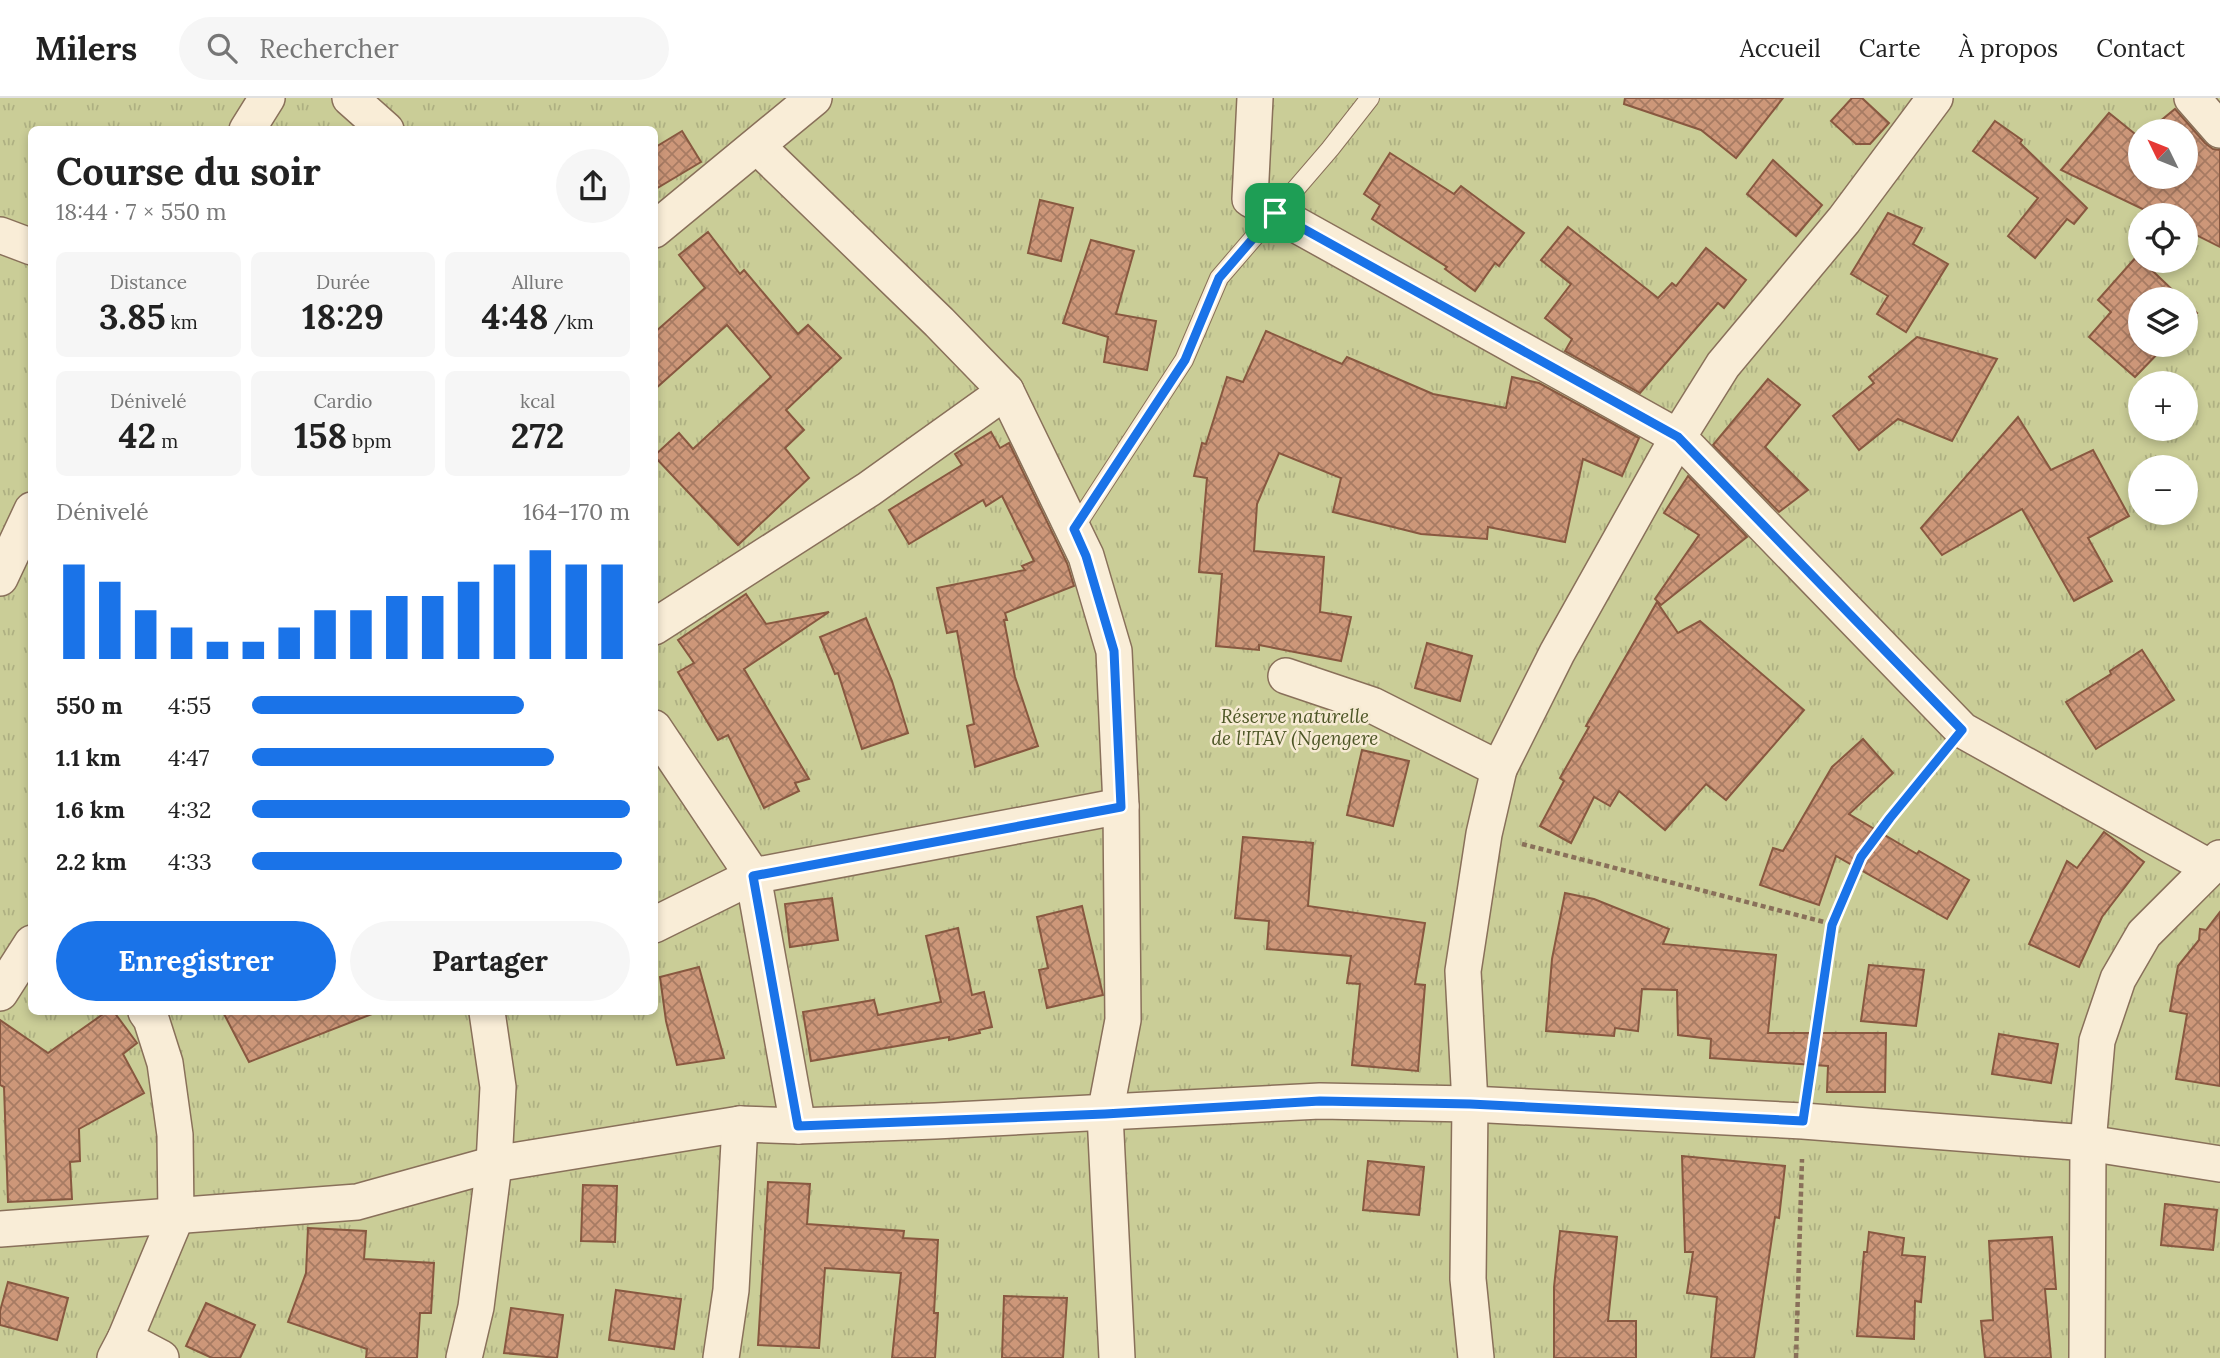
<!DOCTYPE html>
<html lang="fr">
<head>
<meta charset="utf-8">
<style>
	:root { --surface:#fff; --page:#f6f6f6; --text:#222; --muted:#767676; --line:#e0e0e0; --accent:#1a73e8 }
	body { margin:0; font-family:Lora,serif; background:var(--page); color:var(--text); height:100vh; display:flex; flex-direction:column; font-size:26px; white-space:nowrap }
	* { box-sizing:border-box; margin:0 }
	p { font-size:23px; color:var(--muted) }
	.icon { flex:none; width:38px; height:38px; fill:none; stroke:currentColor; stroke-width:2; stroke-linecap:round; stroke-linejoin:round }
	.map { position:relative; flex:1; overflow:hidden }
	.side { position:absolute; left:28px; top:28px; width:630px; height:889px; display:flex; flex-direction:column; background:var(--surface); border-radius:10px; box-shadow:0 4px 10px #0003 }
	.side>* { flex:none }
	.needle { width:46px; rotate:313deg }
	.buttons { position:absolute; left:2128px; top:21px; display:grid; gap:14px }
	.buttons a { display:grid; place-items:center; width:70px; height:70px; border-radius:50%; background:var(--surface); box-shadow:0 4px 10px #0003; font-size:35px }
	.pin { position:absolute; display:grid; place-items:center; width:60px; height:60px; color:#fff; margin:-30px; border-radius:14px; box-shadow:0 4px 10px #0006 }
	.round { display:grid; place-items:center; flex:none; width:74px; height:74px; border-radius:37px; background:var(--page) }
	.headline { display:flex; align-items:center; justify-content:space-between; height:119px; padding:0 28px }
	h1 { font-size:38px; font-weight:700; line-height:52px }
	.figures { display:grid; grid-template-columns:repeat(3,1fr); gap:10px; height:119px; padding:7px 28px }
	.figures div { display:grid; align-content:center; border-radius:10px; background:var(--page); text-align:center }
	.figures b { font-size:35px; font-weight:700 }
	.figures small { font-size:19px; font-weight:400 }
	.figures p { font-size:19px }
	.chart { height:196px; padding:14px 28px }
	.chart p { display:flex; justify-content:space-between }
	.chart svg { width:100%; height:126px; margin-top:7px; stroke:var(--accent); stroke-width:6 }
	.cta { display:flex; gap:14px; margin-top:auto; padding:14px 28px }
	.cta a { flex:1; height:80px; border-radius:42px; background:var(--accent); color:#fff; font-size:28px; font-weight:700; line-height:80px; text-align:center }
	.cta a+a { background:var(--page); color:var(--text) }
	ul { padding:0 28px; list-style:none; font-size:23px }
	li { display:grid; grid-template-columns:112px 84px 1fr; align-items:center; height:52px }
	li i { height:18px; border-radius:9px; background:var(--accent) }
	header { display:flex; align-items:center; gap:42px; box-sizing:border-box; height:98px; padding:0 35px; background:var(--surface); border-bottom:2px solid var(--line) }
	header strong { font-size:33px }
	nav { display:flex; gap:38px; margin-inline-start:auto; font-size:24px }
	.search { width:490px; height:63px; background:var(--page); display:flex; align-items:center; gap:18px; box-sizing:border-box; padding:0 24px; border-radius:38px; color:var(--muted); font-size:26px }
	.map>svg:first-child { display:block }
</style>
</head>
<body>
<header>
<strong>Milers</strong>
<div class="search"><svg class="icon" aria-label="search" viewBox="0 0 24 24"><circle cx="10" cy="10" r="6"/><path d="M15 15l6 6"/></svg>Rechercher</div>
<nav><a>Accueil</a><a>Carte</a><a>À propos</a><a>Contact</a></nav>
</header>
<div class="map">
<svg width="2220" height="1260" viewBox="0 0 2220 1260">
	<defs>
		<pattern id="park-tufts" width="24" height="20" patternUnits="userSpaceOnUse" patternTransform="scale(1.75)"><rect width="24" height="20" fill="#cacd97"/><path d="M3 7l-1-3M5 7V3M7 7l1-3M15 17l-1-3M17 17v-4M19 17l1-3" fill="none" stroke="#aeb082"/></pattern>
		<pattern id="building-cross-hatch" width="8" height="8" patternUnits="userSpaceOnUse" patternTransform="scale(1.75)"><rect width="8" height="8" fill="#cd9779"/><path d="M0 0l8 8M0 8l8-8" fill="none" stroke="#a77b63"/></pattern>
	</defs>
	<rect width="100%" height="100%" fill="#eedfc4"/>
	<path fill="url(#park-tufts)" fill-rule="evenodd" d="M0 0H2220V1260H0ZM32 32H654V914H32ZM2140 33H2186V79H2140ZM2140 117H2186V163H2140ZM2140 201H2186V247H2140ZM2140 285H2186V331H2140ZM2140 369H2186V415H2140Z"/>
	<g fill="url(#building-cross-hatch)" stroke="#885840" stroke-width="2">
		<polygon points="1625,0 1783,0 1736,60 1701,32 1624,6"/>
		<polygon points="1852,0 1862,0 1889,25 1870,46 1856,46 1831,23"/>
		<polygon points="2175,11 2205,45 2213,51 2220,52 2220,149 2186,132 2186,117 2155,117 2061,72 2109,15 2140,40 2140,79 2186,79 2186,33 2148,33"/>
		<polygon points="1995,23 2022,42 2020,45 2087,110 2074,126 2067,121 2035,160 2008,138 2038,100 1973,53"/>
		<polygon points="682,33 701,64 654,92 654,50"/>
		<polygon points="1390,55 1454,96 1461,88 1524,135 1499,168 1495,165 1475,193 1445,171 1447,169 1372,121 1380,107 1364,96"/>
		<polygon points="1773,62 1822,107 1796,138 1747,96"/>
		<polygon points="1040,102 1073,110 1061,163 1028,155"/>
		<polygon points="1888,115 1922,130 1913,146 1948,166 1906,234 1877,216 1888,198 1851,176"/>
		<polygon points="1568,129 1658,200 1672,185 1676,188 1706,150 1746,182 1724,210 1718,205 1640,295 1565,253 1572,241 1545,220 1571,186 1541,162"/>
		<polygon points="708,134 740,176 744,172 798,236 808,227 841,260 786,312 804,332 785,350 809,380 738,447 654,358 679,335 693,351 771,279 727,227 654,292 654,235 705,190 679,157"/>
		<polygon points="1091,142 1134,153 1116,216 1156,223 1147,272 1104,264 1108,239 1063,225"/>
		<polygon points="2137,158 2182,201 2140,201 2140,247 2166,247 2135,279 2089,239 2111,214 2098,202"/>
		<polygon points="2186,205 2197,215 2186,226"/>
		<polygon points="1266,233 1342,266 1347,259 1433,296 1506,310 1512,279 1539,285 1639,340 1622,378 1583,361 1565,444 1488,429 1487,441 1421,436 1333,414 1341,380 1279,355 1257,406 1254,453 1324,459 1320,514 1351,519 1341,563 1259,547 1259,552 1216,548 1222,476 1199,474 1207,380 1194,378 1202,345 1206,346 1227,279 1243,284"/>
		<polygon points="1917,239 1997,261 1952,343 1898,321 1859,352 1833,318 1874,285 1869,279"/>
		<polygon points="1768,281 1800,307 1765,349 1808,392 1779,414 1713,347"/>
		<polygon points="2018,319 2051,372 2093,352 2129,418 2088,440 2112,483 2074,503 2022,411 1942,457 1921,430"/>
		<polygon points="991,334 1000,350 1009,345 1067,465 1074,488 1005,515 1007,522 1004,522 1015,579 1038,648 975,669 967,628 974,626 957,533 947,535 937,490 1025,472 1022,468 1034,463 1002,398 986,408 983,402 909,446 889,412 962,367 955,356"/>
		<polygon points="1688,378 1747,439 1661,507 1655,501 1699,437 1664,415"/>
		<polygon points="746,496 766,526 829,514 744,571 809,681 795,685 799,693 764,710 728,637 718,642 678,574 694,565 678,542"/>
		<polygon points="1657,504 1678,535 1700,523 1804,612 1726,702 1706,686 1665,732 1619,693 1610,708 1594,699 1571,745 1540,728 1564,683 1560,680 1589,629 1586,628"/>
		<polygon points="866,520 892,583 908,635 862,651 838,575 835,576 820,539"/>
		<polygon points="1427,545 1472,558 1460,603 1415,590"/>
		<polygon points="2142,552 2174,602 2096,651 2066,604 2111,576 2110,573"/>
		<polygon points="1863,641 1893,675 1849,716 1917,756 1919,753 1969,782 1947,821 1836,758 1819,807 1760,787 1773,750 1783,753 1832,669"/>
		<polygon points="1362,652 1409,663 1393,728 1347,717"/>
		<polygon points="2104,734 2144,764 2102,819 2079,869 2029,846 2067,763 2077,770"/>
		<polygon points="1243,739 1313,745 1308,808 1425,825 1415,886 1425,887 1418,973 1352,967 1360,886 1347,885 1351,858 1267,851 1269,823 1235,820"/>
		<polygon points="1565,795 1594,801 1669,831 1663,846 1776,857 1768,935 1886,935 1885,994 1827,994 1828,968 1710,960 1711,941 1678,937 1677,892 1642,891 1638,933 1615,930 1614,938 1546,933 1552,861"/>
		<polygon points="832,800 838,842 790,849 785,806"/>
		<polygon points="1082,808 1103,897 1047,910 1039,872 1048,870 1037,819"/>
		<polygon points="2220,814 2220,988 2176,981 2187,916 2170,913 2178,868 2199,842 2200,831 2206,832"/>
		<polygon points="958,830 972,897 984,894 992,929 979,932 980,935 949,942 949,939 811,963 803,914 874,902 878,917 941,904 926,838"/>
		<polygon points="1869,867 1924,872 1916,928 1861,923"/>
		<polygon points="699,869 724,960 677,967 666,923 660,879"/>
		<polygon points="106,914 114,914 137,945 123,956 144,995 79,1031 80,1063 70,1064 72,1101 8,1104 4,989 0,987 0,922 48,955"/>
		<polygon points="223,914 372,914 372,916 249,964"/>
		<polygon points="1999,936 2058,946 2051,985 1992,976"/>
		<polygon points="1682,1058 1785,1068 1779,1120 1775,1119 1754,1260 1711,1260 1717,1199 1687,1195 1693,1154 1685,1154"/>
		<polygon points="1368,1063 1424,1069 1419,1117 1363,1112"/>
		<polygon points="768,1084 810,1086 807,1126 904,1133 903,1140 938,1142 934,1215 938,1215 935,1260 892,1260 901,1175 825,1170 819,1250 758,1247"/>
		<polygon points="583,1087 617,1088 615,1144 581,1143"/>
		<polygon points="2165,1106 2217,1112 2213,1152 2161,1147"/>
		<polygon points="308,1130 366,1133 364,1161 434,1165 431,1215 420,1215 417,1260 366,1260 367,1251 288,1224 306,1175"/>
		<polygon points="1560,1133 1617,1139 1608,1223 1636,1223 1636,1260 1554,1260 1554,1189"/>
		<polygon points="1869,1134 1904,1140 1902,1157 1925,1159 1921,1204 1915,1203 1914,1241 1857,1238 1864,1154 1867,1154"/>
		<polygon points="2052,1139 2056,1191 2045,1191 2051,1260 1985,1260 1981,1223 1993,1222 1989,1143"/>
		<polygon points="8,1184 68,1200 57,1242 0,1227 0,1213"/>
		<polygon points="616,1192 681,1201 674,1251 609,1242"/>
		<polygon points="1004,1198 1067,1200 1063,1260 1002,1260"/>
		<polygon points="206,1205 255,1227 240,1260 212,1260 186,1248"/>
		<polygon points="511,1210 563,1217 557,1260 504,1255"/>
	</g>
	<g fill="none" stroke-linecap="round" stroke-linejoin="round">
		<defs>
			<polyline id="lane" points="1074,431 1184,262 1219,180 1330,51 1370,0"/>
			<g id="street">
				<polyline points="350,0 386,32"/>
				<polyline points="1255,0 1250,101 1678,339 1962,632 2209,769"/>
				<polyline points="2192,0 2220,32"/>
				<polyline points="247,32 267,0"/>
				<polyline points="757,48 939,224 1006,293 1086,458 1114,553 1121,708 1123,922 1105,1016 1117,1260"/>
				<polyline points="654,132 814,0"/>
				<polyline points="0,137 32,149"/>
				<polyline points="0,480 32,412"/>
				<polyline points="654,529 869,391 1006,293"/>
				<polyline points="1286,578 1372,607 1499,671"/>
				<polyline points="654,630 753,778 798,1028"/>
				<polyline points="654,827 753,778 1121,708"/>
				<polyline points="0,895 32,845"/>
				<polyline points="0,1131 357,1104 494,1066 740,1026 798,1028 935,1023 1320,1003 1470,1006 1803,1023 2088,1045 2220,1066"/>
				<polyline points="125,1241 161,1260"/>
				<polyline points="115,1260 125,1241 176,1119 175,1037 165,965 151,921 146,914"/>
				<polyline points="464,1260 476,1209 494,1066 498,989 487,914"/>
				<polyline points="721,1260 731,1192 740,1026"/>
				<polyline points="1476,1260 1468,1181 1470,1006 1463,873 1484,736 1499,671 1557,555 1678,339 1723,267 1844,122 1935,0"/>
				<polyline points="2087,1260 2088,1045 2097,943 2118,881 2144,836 2220,760"/>
			</g>
		</defs>
		<use href="#lane" stroke="#89705a" stroke-width="20"/>
		<use href="#street" stroke="#89705a" stroke-width="38"/>
		<g stroke="#89705a" stroke-width="4.5" stroke-dasharray="5 3.5" stroke-linecap="butt">
			<polyline points="1522,746 1832,826"/>
			<polyline points="1809,983 1832,826 1861,759 1937,662"/>
			<polyline points="1796,1260 1802,1061"/>
		</g>
		<use href="#lane" stroke="#f9edd7" stroke-width="18"/>
		<use href="#street" stroke="#f9edd7" stroke-width="35"/>
	</g>
	<g fill="none" stroke-linecap="round" stroke-linejoin="round">
		<defs>
			<polygon id="route" points="1275,115 1678,339 1962,632 1890,720 1861,759 1832,827 1803,1023 1470,1006 1320,1003 1105,1016 798,1028 753,778 1121,709 1114,553 1086,458 1074,431 1185,262 1219,180"/>
		</defs>
		<use href="#route" stroke="#fff" stroke-width="14"/>
		<use href="#route" stroke="#1a73e8" stroke-width="9"/>
	</g>
	<g text-anchor="middle" dominant-baseline="central" stroke-width="5" stroke-linejoin="round" paint-order="stroke">
		<g font-size="19" font-style="italic" fill="#4c5525" stroke="#f6ead3">
			<text x="1295" y="618">Réserve naturelle<tspan x="1295" dy="22">de l'ITAV (Ngengere</tspan></text>
		</g>
	</g>
</svg>
<div class="buttons">
<a><svg class="needle" viewBox="-14 -14 28 28"><path d="M0-13l5 13h-10z" fill="#e53935"/><path d="M0 13l5-13h-10z" fill="#767676"/></svg></a>
<a><svg class="icon" aria-label="locate" viewBox="0 0 24 24"><circle cx="12" cy="12" r="6"/><path d="M12 2v4M12 18v4M2 12h4M18 12h4"/></svg></a>
<a><svg class="icon" aria-label="layers" viewBox="0 0 24 24"><path d="M12 4l9 5-9 5-9-5zM3 14l9 5 9-5"/></svg></a>
<a>+</a>
<a>−</a>
</div>
<div class="pin" style="left:1275px;top:115px;background:#1e9e55"><svg class="icon" aria-label="arrive" viewBox="0 0 24 24"><path d="M6 21V4h12l-3 4 3 4H6"/></svg></div>
<section class="side">
<div class="headline"><div><h1>Course du soir</h1><p>18:44 · 7 × 550 m</p></div><a class="round"><svg class="icon" aria-label="share" viewBox="0 0 24 24"><path d="M12 15V3M7 8l5-5 5 5M5 13v7h14v-7"/></svg></a></div>
<div class="figures">
<div><p>Distance</p><b>3.85<small> km</small></b></div>
<div><p>Durée</p><b>18:29</b></div>
<div><p>Allure</p><b>4:48<small> /km</small></b></div>
</div>
<div class="figures">
<div><p>Dénivelé</p><b>42<small> m</small></b></div>
<div><p>Cardio</p><b>158<small> bpm</small></b></div>
<div><p>kcal</p><b>272</b></div>
</div>
<div class="chart"><p><span>Dénivelé</span>164–170 m</p>
<svg viewBox="0 0 160 44" preserveAspectRatio="none"><path d="M5 44V11M15 44V17M25 44V27M35 44V33M45 44V38M55 44V38M65 44V33M75 44V27M85 44V27M95 44V22M105 44V22M115 44V17M125 44V11M135 44V6M145 44V11M155 44V11"/></svg>
</div>
<ul>
<li><b>550 m</b>4:55<i style="width:72%"></i></li>
<li><b>1.1 km</b>4:47<i style="width:80%"></i></li>
<li><b>1.6 km</b>4:32<i style="width:100%"></i></li>
<li><b>2.2 km</b>4:33<i style="width:98%"></i></li>
</ul>
<div class="cta"><a>Enregistrer</a><a>Partager</a></div>
</section>
</div>
</body>
</html>
